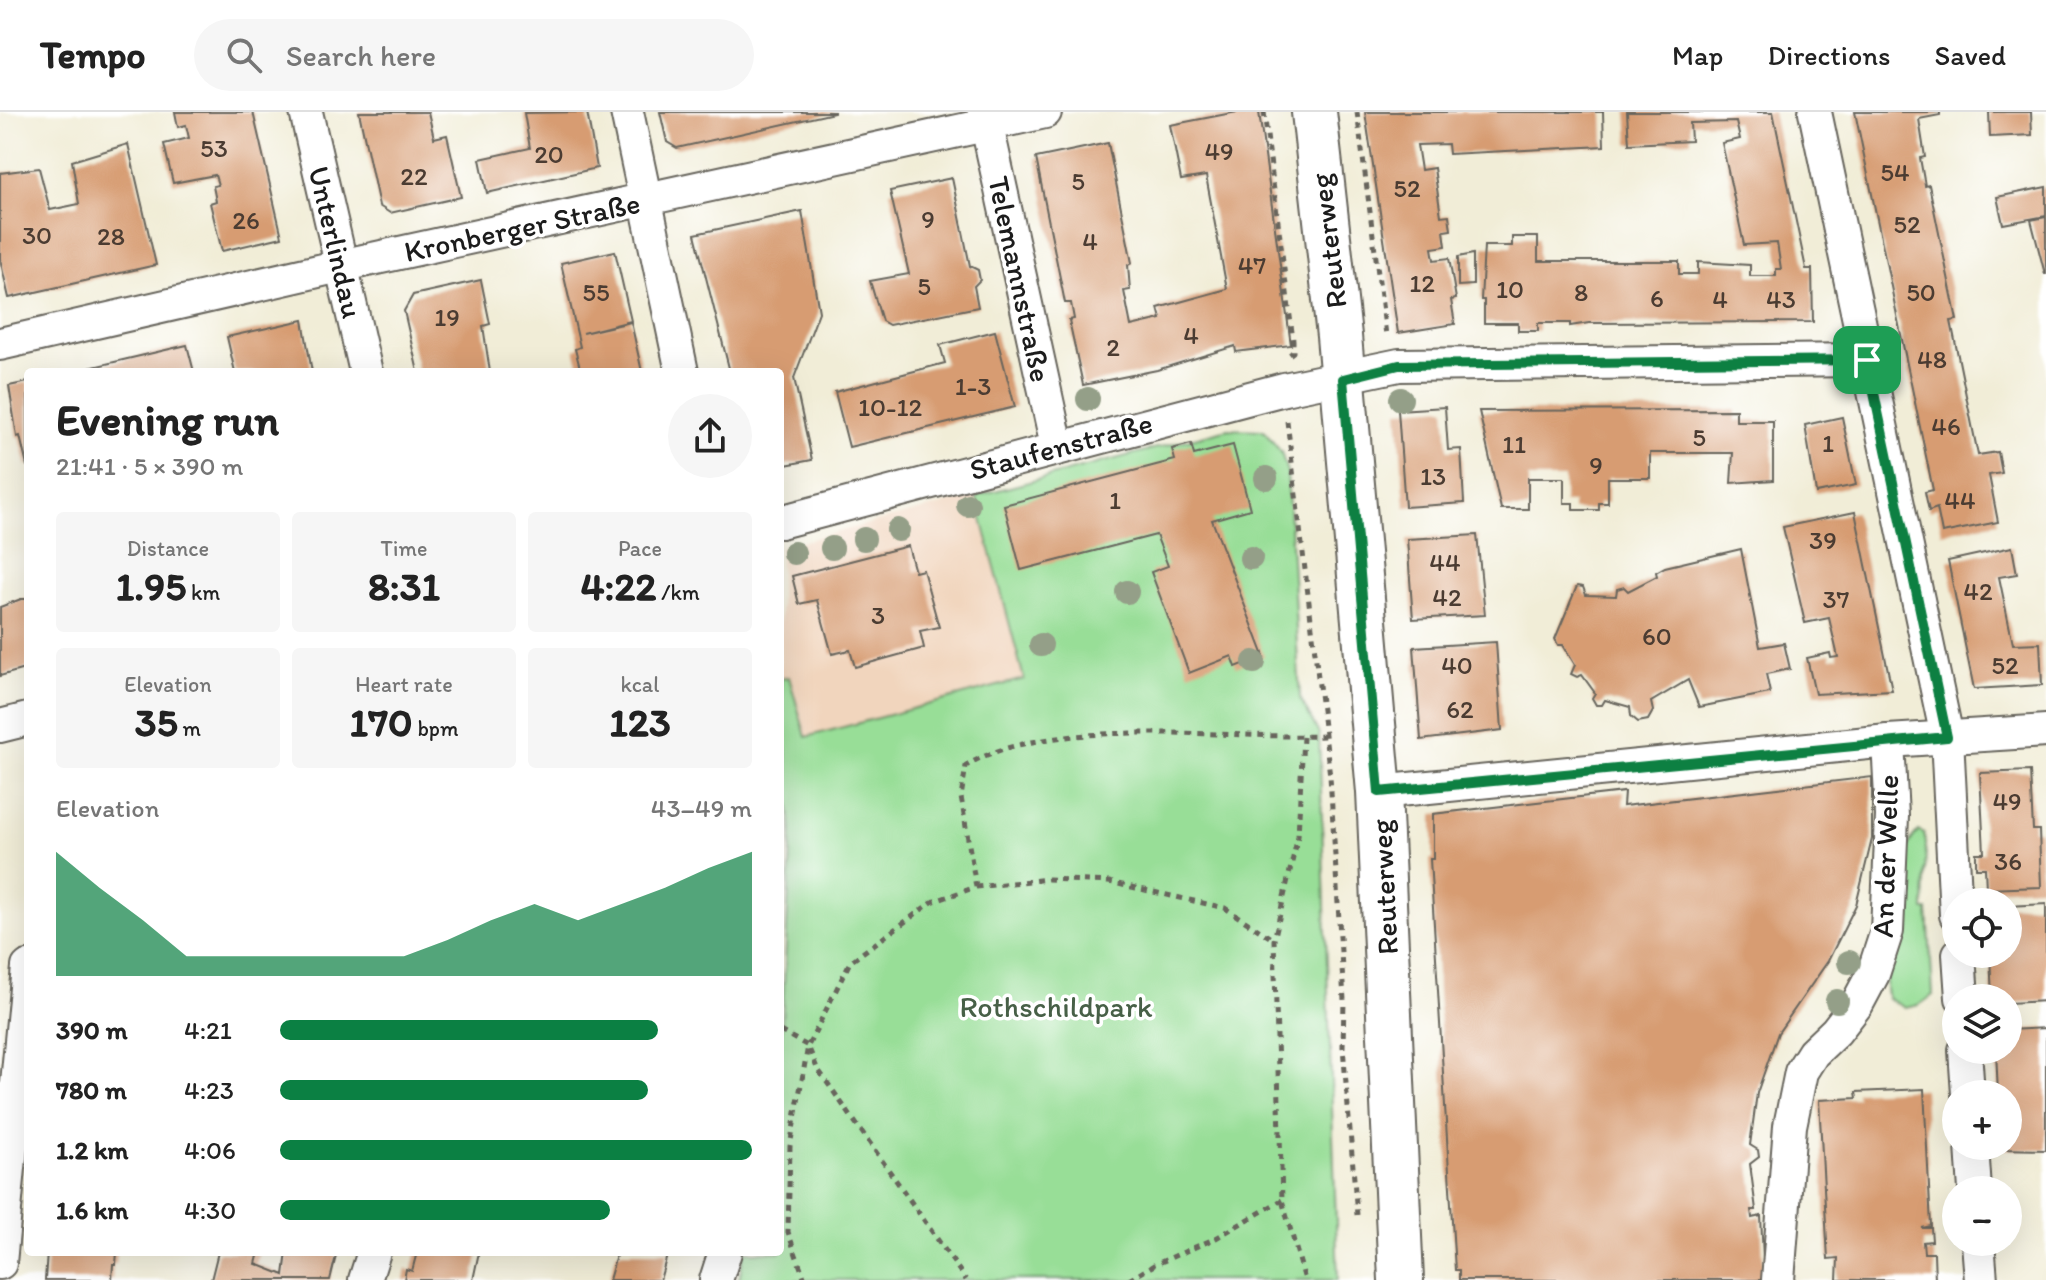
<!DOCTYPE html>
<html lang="en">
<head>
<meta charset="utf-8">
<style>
	:root { --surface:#fff; --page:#f6f6f6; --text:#222; --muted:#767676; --line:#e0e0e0; --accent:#0b8043 }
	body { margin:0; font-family:Itim,sans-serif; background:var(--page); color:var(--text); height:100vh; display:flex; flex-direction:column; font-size:30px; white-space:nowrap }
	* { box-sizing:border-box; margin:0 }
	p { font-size:26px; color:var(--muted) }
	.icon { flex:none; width:44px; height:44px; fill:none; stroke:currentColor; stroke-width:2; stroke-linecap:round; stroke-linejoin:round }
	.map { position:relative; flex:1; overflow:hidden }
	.side { position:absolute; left:24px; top:256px; width:760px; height:888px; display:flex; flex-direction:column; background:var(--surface); border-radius:8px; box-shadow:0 8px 32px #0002 }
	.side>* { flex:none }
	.fabs { position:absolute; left:1942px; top:776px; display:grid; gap:16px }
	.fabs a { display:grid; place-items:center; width:80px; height:80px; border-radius:50%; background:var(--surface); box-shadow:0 8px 32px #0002; font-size:40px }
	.pin { position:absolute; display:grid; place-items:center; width:68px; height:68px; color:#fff; margin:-34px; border-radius:16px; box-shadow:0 4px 12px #0006 }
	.round { display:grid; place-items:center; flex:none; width:84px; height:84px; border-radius:42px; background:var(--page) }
	.headline { display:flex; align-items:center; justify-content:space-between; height:136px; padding:0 32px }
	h1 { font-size:44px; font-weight:800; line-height:60px }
	.stats { display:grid; grid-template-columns:repeat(3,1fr); gap:12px; height:136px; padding:8px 32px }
	.stats div { display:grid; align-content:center; border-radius:8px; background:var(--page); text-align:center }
	.stats b { font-size:40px; font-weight:800 }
	.stats small { font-size:22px; font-weight:400 }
	.stats p { font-size:22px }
	.chart { height:224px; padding:16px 32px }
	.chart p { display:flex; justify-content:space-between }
	.chart svg { width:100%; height:144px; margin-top:8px; fill:var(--accent); opacity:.7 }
	ul { padding:0 32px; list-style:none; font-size:26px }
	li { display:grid; grid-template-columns:128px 96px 1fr; align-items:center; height:60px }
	li i { height:20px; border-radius:10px; background:var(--accent) }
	header { display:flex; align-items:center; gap:48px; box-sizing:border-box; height:112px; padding:0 40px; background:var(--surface); border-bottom:2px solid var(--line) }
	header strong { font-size:38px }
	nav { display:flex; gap:44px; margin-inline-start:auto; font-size:28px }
	.search { width:560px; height:72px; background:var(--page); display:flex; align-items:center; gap:20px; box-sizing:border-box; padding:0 28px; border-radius:44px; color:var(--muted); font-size:30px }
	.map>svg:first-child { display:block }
</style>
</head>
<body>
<header>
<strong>Tempo</strong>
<div class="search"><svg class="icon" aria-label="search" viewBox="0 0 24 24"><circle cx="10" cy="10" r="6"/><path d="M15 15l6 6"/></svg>Search here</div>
<nav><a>Map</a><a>Directions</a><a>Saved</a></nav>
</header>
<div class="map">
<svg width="2046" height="1168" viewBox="0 0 2046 1168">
	<rect width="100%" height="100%" fill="#fff"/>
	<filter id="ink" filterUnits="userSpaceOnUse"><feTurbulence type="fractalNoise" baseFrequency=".0125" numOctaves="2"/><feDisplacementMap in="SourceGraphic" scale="16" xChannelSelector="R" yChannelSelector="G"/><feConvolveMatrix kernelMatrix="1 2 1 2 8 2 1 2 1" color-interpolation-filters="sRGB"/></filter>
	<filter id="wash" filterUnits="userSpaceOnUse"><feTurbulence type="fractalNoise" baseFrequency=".006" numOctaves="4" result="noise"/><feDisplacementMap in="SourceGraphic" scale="32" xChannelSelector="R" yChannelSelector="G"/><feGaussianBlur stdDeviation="1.8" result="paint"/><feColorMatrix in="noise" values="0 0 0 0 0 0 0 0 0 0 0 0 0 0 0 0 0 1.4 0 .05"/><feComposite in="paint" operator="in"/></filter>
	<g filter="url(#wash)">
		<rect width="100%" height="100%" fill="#f1edd7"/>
		<polygon fill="#f1d5bd" points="976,384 1024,567 805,625 789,565 780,567 780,435"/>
		<g fill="#98de97" stroke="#5a7d5a" stroke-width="2">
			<polygon points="1228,317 1263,318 1281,340 1287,360 1300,586 1319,622 1338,1168 739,1168 744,1140 780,1140 780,950 792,719 780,567 789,565 806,625 1024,567 976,384"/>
			<path d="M1919 719 1924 722 1926 731 1924 798H1928L1933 883 1919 893 1905 896 1888 886C1880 864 1897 853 1900 833 1905 798 1890 746 1919 719Z"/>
		</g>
		<g id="blocks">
			<g fill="#d79c72">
				<polygon points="175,0 253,0 282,125 222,139 210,91 216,89 213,74 218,73 215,63 173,71 164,32 189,26 186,13 178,15"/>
				<polygon points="359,0 428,0 434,26 447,23 461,85 390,101 379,94"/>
				<polygon points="587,0 597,56 487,81 480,47 530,36 524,1"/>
				<polygon points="660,0 834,0 834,1 677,36 667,30"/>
				<polygon points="1237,0 1259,0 1291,233 1236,240 1235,234 1157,258 1083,273 1069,208 1074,207 1071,191 1065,191 1036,46 1108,31 1132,151 1128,153 1130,178 1124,179 1131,214 1161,207 1158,196 1227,177 1206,64 1181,68 1170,13"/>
				<polygon points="1365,0 1603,0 1604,34 1449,42 1448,32 1417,33 1421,58 1434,56 1441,104 1449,103 1451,118 1444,119 1446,134 1432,136 1434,148 1449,146 1456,187 1451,188 1455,212 1398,221"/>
				<polygon points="1627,0 1773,0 1806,157 1812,157 1813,210 1589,211 1570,214 1570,211 1538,211 1538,219 1518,219 1518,211 1484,211 1484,188 1481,188 1484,134 1512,134 1512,125 1538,125 1538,149 1679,149 1679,162 1698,162 1698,150 1750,153 1750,164 1776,164 1776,157 1781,157 1777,131 1744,133 1722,31 1740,27 1736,10 1690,11 1691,29 1629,32"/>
				<polygon points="1855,0 1940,0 1940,3 1919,7 1925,45 1920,46 1925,74 1929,73 1957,208 1951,209 1978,343 1998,340 2002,361 1989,363 1998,410 1942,421 1937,396 1929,399 1925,380 1933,378"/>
				<polygon points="1989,0 2031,0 2032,23 1990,25"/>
				<polygon points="128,32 156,153 9,186 0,147 0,61 39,56 50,98 79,92 72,49"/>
				<polygon points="952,66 970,154 978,158 980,168 974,174 978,195 889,213 882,209 870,169 909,162 890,79"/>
				<polygon points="2046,75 2046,104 2003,112 1997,85"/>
				<polygon points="802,99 819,200 794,266 812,348 780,354 780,260 730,260 695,122"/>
				<polygon points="2046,105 2046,162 2045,162 2031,108"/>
				<polygon points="615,139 631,209 583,221 631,210 642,260 581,260 575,237 580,235 561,151"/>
				<polygon points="1473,142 1473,173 1458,174 1458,145"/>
				<polygon points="481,168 490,212 483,214 490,260 418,260 404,199 413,183"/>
				<polygon points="303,208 312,260 235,260 227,225"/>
				<polygon points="995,219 1015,295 849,335 835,280 945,251 940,233"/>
				<polygon points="187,233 194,260 76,260 76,259"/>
				<polygon points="28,270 28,354 27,354 20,324 17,325 9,274"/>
				<polygon points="1445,295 1448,338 1461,337 1464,391 1405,395 1398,298"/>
				<polygon points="1736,298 1736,309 1773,309 1773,368 1731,371 1733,341 1650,341 1650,366 1608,366 1608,391 1599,391 1599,398 1573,398 1573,391 1564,391 1564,366 1528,366 1528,397 1501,397 1479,299"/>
				<polygon points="1842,305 1856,373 1816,381 1805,313"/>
				<polygon points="1191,332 1194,343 1233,333 1250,397 1212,408 1264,544 1236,555 1232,544 1189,561 1151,460 1168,454 1156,423 1021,458 1004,393 1175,348 1172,337"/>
				<polygon points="1855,400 1892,578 1815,582 1807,546 1830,541 1831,546 1838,545 1829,506 1805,511 1783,415"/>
				<polygon points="1477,423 1485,503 1413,507 1407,427"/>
				<polygon points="908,434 915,460 923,458 939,515 920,519 924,536 855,555 850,538 832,542 817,488 799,492 792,464"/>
				<polygon points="2012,435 2017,462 1999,465 2013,532 2040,531 2042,573 1974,577 1948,449"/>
				<polygon points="1741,437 1760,535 1784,531 1790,557 1766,562 1770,581 1699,595 1688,568 1651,590 1653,599 1648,608 1638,610 1631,604 1630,595 1605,588 1602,593 1596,593 1592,586 1595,581 1582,563 1577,565 1571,562 1575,553 1563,533 1558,533 1555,527 1577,474 1583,475 1586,483 1616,484 1617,477 1624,475 1628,479 1657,464 1656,460 1665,455"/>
				<polygon points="21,487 28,487 28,556 0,564 0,495"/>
				<polygon points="1496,530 1502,618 1421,628 1414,535"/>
				<polygon points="2030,659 2033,718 2039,718 2041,775 1986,777 1985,756 1976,756 1976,741 1984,741 1980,661"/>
				<polygon points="1872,665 1872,727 1856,793 1828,849 1778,921 1757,981 1750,1033 1758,1038 1759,1045 1750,1052 1756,1098 1751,1098 1752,1106 1761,1104 1764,1168 1459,1168 1459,1158 1455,1158 1430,747 1433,747 1433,702 1624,680 1623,694"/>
				<polygon points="2046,792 2046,889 2008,891 2008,886 1992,886 1990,842 2008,842 2008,794"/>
				<polygon points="2046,916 2046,1038 2001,1037 2001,1034 2008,1034 2008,982 1998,982 1996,938 2008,938 2008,918"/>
				<polygon points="1924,977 1931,1114 1922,1116 1931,1116 1932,1129 1923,1130 1924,1141 1934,1141 1935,1168 1837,1168 1838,1146 1828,1147 1819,988 1857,986 1856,980"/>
				<polygon points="47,1140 117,1140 116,1152 113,1152 112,1168 45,1168"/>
				<polygon points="218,1140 259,1140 256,1152 284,1163 287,1140 337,1140 330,1168 211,1168"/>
				<polygon points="417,1140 479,1140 473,1168 404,1168 406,1157 412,1159"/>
				<polygon points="617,1140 668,1140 660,1168 609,1168"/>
			</g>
		</g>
	</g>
	<g filter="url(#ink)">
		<use href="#blocks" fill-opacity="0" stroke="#67655d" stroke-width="2"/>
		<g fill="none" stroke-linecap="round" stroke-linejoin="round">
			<defs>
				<g id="street">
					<polyline points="306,0 366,260"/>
					<polyline points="627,0 682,260"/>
					<polyline points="984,0 1057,334"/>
					<polyline points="1815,0 1947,625 1956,803"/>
					<polyline points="0,232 340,154 1045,0"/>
					<polyline points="780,410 1284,277 1399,253 1867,248"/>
					<polyline points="0,614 28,607"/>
					<polyline points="1379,680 1888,629 2046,619"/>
					<polyline points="1959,842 1962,886"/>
					<polyline points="1965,938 1968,982"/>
					<polyline points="1972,1034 1975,1078"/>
					<polyline points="1978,1130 1981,1168"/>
					<polyline points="0,1151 28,855"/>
					<polyline points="365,1168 374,1140"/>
					<polyline points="716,1168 725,1140"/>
					<polyline points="1778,1168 1790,1014 1801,960 1813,941 1836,919 1857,892 1873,862 1887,819 1892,704 1888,629"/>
				</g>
				<polyline id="primary" points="1314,0 1339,224 1379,680 1401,1168"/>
			</defs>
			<use href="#street" stroke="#67655d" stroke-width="36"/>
			<use href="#primary" stroke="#67655d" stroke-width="48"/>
			<g stroke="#67655d" stroke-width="5" stroke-dasharray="6 6" stroke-linecap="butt">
				<polyline points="1264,0 1293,228 1293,240 1289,243"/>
				<polyline points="1357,0 1386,223"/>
				<polyline points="1287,309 1330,664 1344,888 1343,935 1357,1103"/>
				<polyline points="1303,625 1298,724 1274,828 1282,1088 1305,1168"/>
				<path d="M976 775 961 685 966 654C1045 603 1230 627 1325 624"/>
				<polyline points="780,919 808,934 817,956 966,1168"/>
				<polyline points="805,1168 788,1120 790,1034 808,934 850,850 932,790 976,775 1048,767 1109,770 1225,796 1274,828"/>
				<polyline points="1129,1168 1154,1153 1216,1126 1282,1088"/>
			</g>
			<use href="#street" stroke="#fff" stroke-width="32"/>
			<use href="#primary" stroke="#fff" stroke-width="44"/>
		</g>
		<g fill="#949f88">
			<circle cx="1088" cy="287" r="12"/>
			<circle cx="1401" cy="287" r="12"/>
			<circle cx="1266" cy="366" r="12"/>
			<circle cx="968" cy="393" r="12"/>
			<circle cx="898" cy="418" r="12"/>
			<circle cx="864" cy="427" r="12"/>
			<circle cx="832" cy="436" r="12"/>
			<circle cx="794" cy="441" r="12"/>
			<circle cx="1251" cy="446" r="12"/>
			<circle cx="1127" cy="480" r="12"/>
			<circle cx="1041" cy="533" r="12"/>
			<circle cx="1254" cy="550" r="12"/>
			<circle cx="1849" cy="850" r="12"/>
			<circle cx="1837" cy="889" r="12"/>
		</g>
	</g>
	<g fill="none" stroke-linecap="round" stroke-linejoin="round" filter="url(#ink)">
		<defs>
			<polygon id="route" points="1867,248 1947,625 1379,680 1343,267 1399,253"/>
		</defs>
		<use href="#route" stroke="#fff" stroke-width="16"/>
		<use href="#route" stroke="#0b8043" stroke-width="10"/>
	</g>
	<g text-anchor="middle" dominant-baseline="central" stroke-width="7" stroke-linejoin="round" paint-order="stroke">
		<g font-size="26" fill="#4b3c32">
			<text x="214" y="36">53</text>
			<text x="1219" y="39">49</text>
			<text x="549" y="42">20</text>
			<text x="1895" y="60">54</text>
			<text x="414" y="64">22</text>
			<text x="1078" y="69">5</text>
			<text x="1407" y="76">52</text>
			<text x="928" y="107">9</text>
			<text x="246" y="108">26</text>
			<text x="1907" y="112">52</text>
			<text x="37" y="123">30</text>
			<text x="111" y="124">28</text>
			<text x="1090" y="129">4</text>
			<text x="1252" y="153">47</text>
			<text x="1422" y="171">12</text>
			<text x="924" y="174">5</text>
			<text x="1510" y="177">10</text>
			<text x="596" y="180">55</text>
			<text x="1581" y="180">8</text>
			<text x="1921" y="180">50</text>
			<text x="1657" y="186">6</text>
			<text x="1720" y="187">4</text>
			<text x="1781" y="187">43</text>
			<text x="447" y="205">19</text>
			<text x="1191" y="223">4</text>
			<text x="1113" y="235">2</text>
			<text x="1932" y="247">48</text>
			<text x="973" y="274">1-3</text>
			<text x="890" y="295">10-12</text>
			<text x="1946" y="314">46</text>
			<text x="1699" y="325">5</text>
			<text x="1828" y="331">1</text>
			<text x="1514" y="332">11</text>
			<text x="1596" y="353">9</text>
			<text x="1433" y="364">13</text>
			<text x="1115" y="388">1</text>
			<text x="1960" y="388">44</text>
			<text x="1823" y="428">39</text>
			<text x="1445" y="450">44</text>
			<text x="1978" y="479">42</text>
			<text x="1447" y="485">42</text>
			<text x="1836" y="487">37</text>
			<text x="878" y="503">3</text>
			<text x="1657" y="524">60</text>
			<text x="1457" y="553">40</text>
			<text x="2005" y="553">52</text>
			<text x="1460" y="597">62</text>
			<text x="2007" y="689">49</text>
			<text x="2008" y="749">36</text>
		</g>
		<g font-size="30" fill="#1c1c1c" stroke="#fff">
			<text transform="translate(522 115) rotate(-12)">Kronberger Straße</text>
			<text transform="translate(1328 129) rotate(-97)">Reuterweg</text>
			<text transform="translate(336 130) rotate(77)">Unterlindau</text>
			<text transform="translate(1020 167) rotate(78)">Telemannstraße</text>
			<text transform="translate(1061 334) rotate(-15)">Staufenstraße</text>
			<text transform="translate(1885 744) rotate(-88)">An der Welle</text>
			<text transform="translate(1384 775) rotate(-93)">Reuterweg</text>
		</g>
		<g font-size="30" fill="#476047" stroke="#fff">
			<text x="1056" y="894">Rothschildpark</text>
		</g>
	</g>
</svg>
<div class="fabs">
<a><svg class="icon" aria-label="locate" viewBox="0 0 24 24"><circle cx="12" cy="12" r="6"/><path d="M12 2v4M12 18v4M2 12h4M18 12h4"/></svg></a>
<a><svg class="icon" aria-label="layers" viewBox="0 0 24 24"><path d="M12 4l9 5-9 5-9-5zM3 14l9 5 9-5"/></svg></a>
<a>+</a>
<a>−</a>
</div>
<div class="pin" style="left:1867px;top:248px;background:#1e9e55"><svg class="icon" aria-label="arrive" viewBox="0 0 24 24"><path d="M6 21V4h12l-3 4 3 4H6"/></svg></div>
<section class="side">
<div class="headline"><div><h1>Evening run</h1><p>21:41 · 5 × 390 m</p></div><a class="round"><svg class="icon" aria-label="share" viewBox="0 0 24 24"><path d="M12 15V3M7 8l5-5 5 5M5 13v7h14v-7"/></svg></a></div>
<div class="stats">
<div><p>Distance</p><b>1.95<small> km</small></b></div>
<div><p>Time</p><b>8:31</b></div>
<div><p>Pace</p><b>4:22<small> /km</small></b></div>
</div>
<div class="stats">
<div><p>Elevation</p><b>35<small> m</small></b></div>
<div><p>Heart rate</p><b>170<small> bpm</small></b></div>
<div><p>kcal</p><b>123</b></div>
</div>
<div class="chart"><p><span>Elevation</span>43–49 m</p>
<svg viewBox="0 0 160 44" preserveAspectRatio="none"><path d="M0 44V6L10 17L20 27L30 38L40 38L50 38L60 38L70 38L80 38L90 33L100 27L110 22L120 27L130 22L140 17L150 11L160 6V44z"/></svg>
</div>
<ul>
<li><b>390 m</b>4:21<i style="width:80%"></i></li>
<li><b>780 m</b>4:23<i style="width:78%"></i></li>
<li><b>1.2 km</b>4:06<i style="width:100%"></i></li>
<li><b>1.6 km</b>4:30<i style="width:70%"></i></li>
</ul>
</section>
</div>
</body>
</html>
